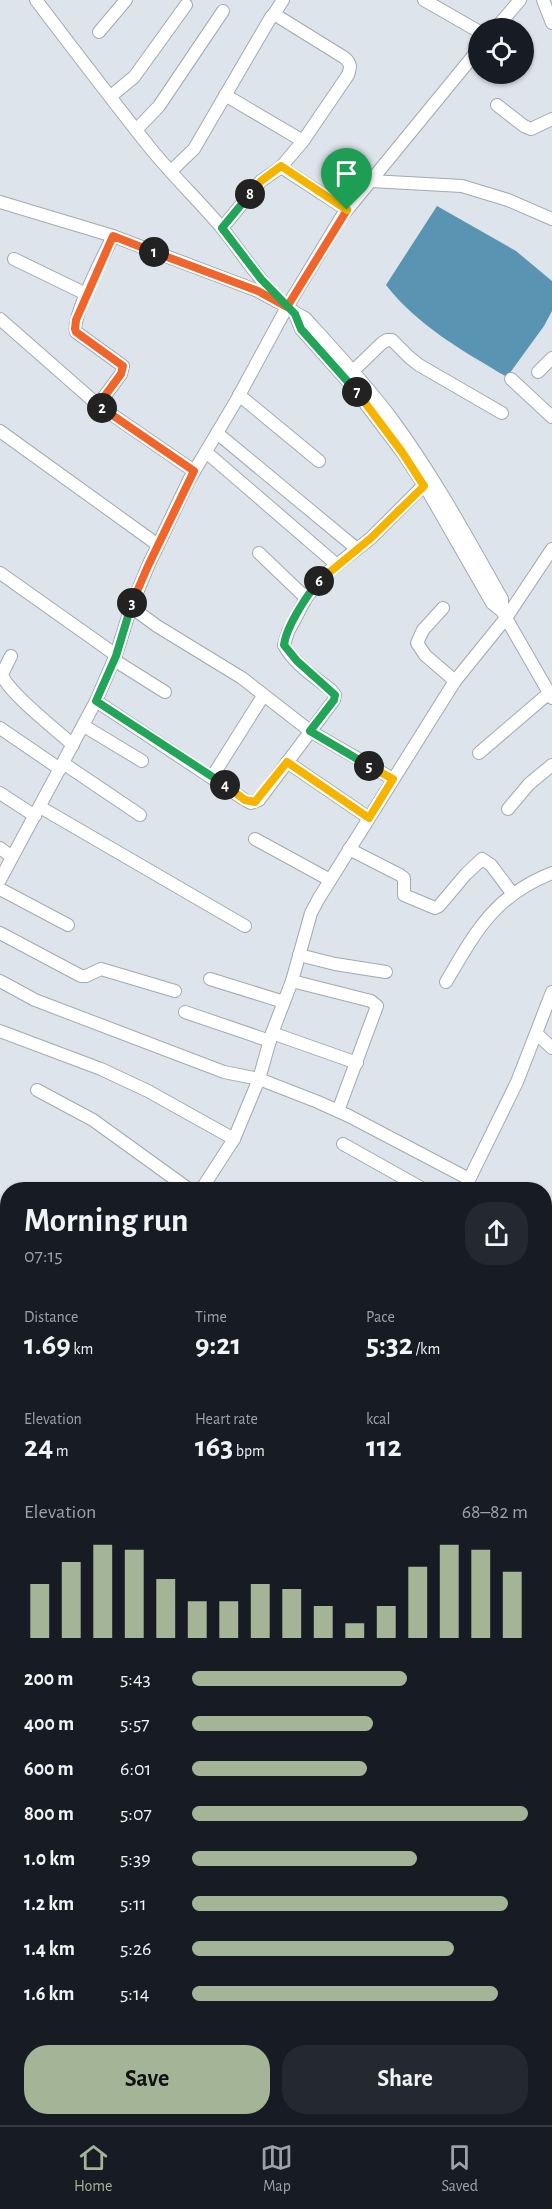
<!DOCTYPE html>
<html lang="en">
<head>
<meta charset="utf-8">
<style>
	:root { --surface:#171b24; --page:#242831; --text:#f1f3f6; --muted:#9ea1a6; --line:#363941; --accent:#a4b597 }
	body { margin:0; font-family:"Alegreya Sans",sans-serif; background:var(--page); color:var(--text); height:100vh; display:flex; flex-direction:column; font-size:22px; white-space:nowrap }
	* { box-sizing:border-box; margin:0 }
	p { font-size:20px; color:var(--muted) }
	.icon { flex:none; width:33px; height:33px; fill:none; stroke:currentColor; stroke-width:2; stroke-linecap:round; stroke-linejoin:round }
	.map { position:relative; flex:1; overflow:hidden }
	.details { position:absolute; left:0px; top:1182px; width:552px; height:944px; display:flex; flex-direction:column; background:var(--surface); border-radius:24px 24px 0 0; box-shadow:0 2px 4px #0004 }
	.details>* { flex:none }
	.buttons { position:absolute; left:468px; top:18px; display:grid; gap:12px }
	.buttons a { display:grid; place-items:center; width:66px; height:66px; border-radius:50%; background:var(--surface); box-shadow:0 2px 4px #0004; font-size:30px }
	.pin { position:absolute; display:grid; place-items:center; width:51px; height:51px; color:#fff; margin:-62px -26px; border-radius:50% 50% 50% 0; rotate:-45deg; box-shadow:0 0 6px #0007 }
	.pin .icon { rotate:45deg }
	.km { position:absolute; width:30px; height:30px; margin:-15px; border-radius:50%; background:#222; color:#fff; font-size:16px; line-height:30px; text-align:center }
	.round { display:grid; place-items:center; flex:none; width:63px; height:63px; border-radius:24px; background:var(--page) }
	.overview { display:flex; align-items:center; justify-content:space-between; height:102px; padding:0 24px }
	h1 { font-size:33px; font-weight:700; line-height:45px }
	.metrics { display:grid; grid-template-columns:repeat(3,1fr); gap:9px; height:102px; padding:6px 24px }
	.metrics div { display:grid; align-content:center }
	.metrics b { font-size:30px; font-weight:700 }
	.metrics small { font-size:16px; font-weight:400 }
	.metrics p { font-size:16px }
	.chart { height:168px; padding:12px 24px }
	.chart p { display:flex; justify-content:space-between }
	.chart svg { width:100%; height:108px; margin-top:6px; stroke:var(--accent); stroke-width:6 }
	.button { display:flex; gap:12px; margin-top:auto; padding:12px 24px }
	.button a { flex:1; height:69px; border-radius:24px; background:var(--accent); color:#111; font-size:24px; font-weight:700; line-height:69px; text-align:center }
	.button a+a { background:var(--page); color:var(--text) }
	ul { padding:0 24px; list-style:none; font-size:20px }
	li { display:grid; grid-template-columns:96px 72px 1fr; align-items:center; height:45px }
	li i { height:15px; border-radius:8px; background:var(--accent) }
	.menu { display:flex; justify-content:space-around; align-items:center; height:84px; border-top:2px solid var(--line); background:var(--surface); font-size:16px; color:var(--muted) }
	.menu a { display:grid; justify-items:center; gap:3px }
	.menu .selected { color:var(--accent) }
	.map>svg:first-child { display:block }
</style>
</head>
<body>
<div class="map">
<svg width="552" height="2125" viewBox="0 0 552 2125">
	<rect width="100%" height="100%" fill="#dde4eb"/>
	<path fill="#5a94b3" d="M437 206 516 251 552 281V311L544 326 507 377C463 351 418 326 386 285Z"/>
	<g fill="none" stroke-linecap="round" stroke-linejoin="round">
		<defs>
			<g id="minor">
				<path d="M36 0C74 50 112 100 151 149 173 176 199 201 222 228 244 255 273 304 305 318 335 351 365 383 392 419 434 476 467 537 502 599V611"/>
				<polyline points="424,0 478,31"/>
				<polyline points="543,0 552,23"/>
				<polyline points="274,14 283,0"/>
				<polyline points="496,28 520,0"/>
				<polyline points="99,32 126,0"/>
				<polyline points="225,95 303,141"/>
				<polyline points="111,96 134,77 186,5"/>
				<polyline points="497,105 524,126 531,129 552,119"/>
				<polyline points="136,130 159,106 223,11"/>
				<polyline points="281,167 347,210"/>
				<path d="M171 171 194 149 271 17 274 14 345 58C351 64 351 67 348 75L303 141 281 167 261 181 222 228"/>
				<polyline points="371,181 462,186 508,200 552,219"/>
				<polyline points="0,202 113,236 258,291 278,302"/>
				<polyline points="14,259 86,294"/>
				<polyline points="295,314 301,329 352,386 402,452 429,493 492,603 502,611 552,698"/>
				<polyline points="0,319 98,405 194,471"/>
				<polyline points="353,371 382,343 387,340 392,340 409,357 419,365 502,413"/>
				<polyline points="538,372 552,358"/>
				<polyline points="511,379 552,417"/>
				<polyline points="239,395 319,461"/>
				<path d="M98 405 121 374 123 366 76 332C71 318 105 253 113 236"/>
				<polyline points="0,431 158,545"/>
				<polyline points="217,433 357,549"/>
				<polyline points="206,452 337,565"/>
				<polyline points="259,553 306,598"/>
				<polyline points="0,573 116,655"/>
				<polyline points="131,607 157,626 242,678 310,731 393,779"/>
				<polyline points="443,608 423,630 417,643 425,655 455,681"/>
				<path d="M11 656 2 674C6 691 58 731 73 745"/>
				<polyline points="114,660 165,692"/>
				<path d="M96 701 245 800 251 803 259 800 334 700 335 695 331 690C315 677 294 664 284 645L288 632 306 598 324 575 371 538 424 485"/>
				<polyline points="84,726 142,761"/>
				<polyline points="0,728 60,769"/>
				<polyline points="479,753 549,693"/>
				<polyline points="287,762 369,818"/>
				<polyline points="63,763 140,815"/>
				<polyline points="212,777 263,696"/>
				<polyline points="0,793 35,816"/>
				<polyline points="40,807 245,926"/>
				<polyline points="508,809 529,784 552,765"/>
				<polyline points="255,839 330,880"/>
				<polyline points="0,848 12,857"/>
				<polyline points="349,849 400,875 404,878 404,895 435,908 439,906 466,874 482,859 491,865 512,893"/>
				<polyline points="0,880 96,701 116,655 131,607 148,566 189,480 236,401 287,307 342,216 478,50"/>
				<polyline points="0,889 68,925"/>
				<polyline points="0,933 81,976 86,976 101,969 175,991"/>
				<polyline points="299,955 335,964 386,972"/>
				<polyline points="210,979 284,1002"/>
				<polyline points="0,981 35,1000 224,1072 259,1079 318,1102 349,1116 469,1179"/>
				<polyline points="292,981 371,1001 377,1006 338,1111"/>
				<path d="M446 982C476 931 494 896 552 873"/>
				<polyline points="185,1012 270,1041"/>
				<polyline points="0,1031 101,1069 148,1091 234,1139"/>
				<polyline points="272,1033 357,1063"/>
				<polyline points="537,1034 552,1048"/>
				<polyline points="37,1090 93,1120 190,1190"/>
				<polyline points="343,1144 425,1190"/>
				<polyline points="201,1190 234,1139 259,1079 272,1033 292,981 311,913 319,898 455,681 506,618 552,549"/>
				<polyline points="464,1190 517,1082 552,992"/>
				<polyline points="544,1225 552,1229"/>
				<polyline points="544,1298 552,1302"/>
				<polyline points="0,1319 8,1325"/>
				<polyline points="544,1344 552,1346"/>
				<polyline points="544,1409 552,1412"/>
				<polyline points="0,1410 8,1414"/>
				<polyline points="544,1443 552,1426"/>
				<polyline points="1,1457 8,1463"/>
				<polyline points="544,1545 552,1551"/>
				<polyline points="0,1575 8,1563"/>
				<polyline points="0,1593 8,1598"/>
				<polyline points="544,1595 552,1585"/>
				<polyline points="0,1657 8,1651"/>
				<polyline points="544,1680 552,1672"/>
				<polyline points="544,1708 552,1713"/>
				<polyline points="0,1801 8,1793"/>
				<polyline points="544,1875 552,1878"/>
				<polyline points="544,1946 552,1922"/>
				<polyline points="0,1985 8,1990"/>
				<polyline points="544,2048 552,2049"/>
				<polyline points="0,2100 8,2107"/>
				<polyline points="18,2118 25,2125"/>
				<polyline points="300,2118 330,2125"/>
				<polyline points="167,2125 172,2118"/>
				<polyline points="365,2125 367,2118"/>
				<polyline points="431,2125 433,2118"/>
				<polyline points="489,2125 491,2118"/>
			</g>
		</defs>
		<use href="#minor" stroke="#a3a9b0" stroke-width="14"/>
		<use href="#minor" stroke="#fff" stroke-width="12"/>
	</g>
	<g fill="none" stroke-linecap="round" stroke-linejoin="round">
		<defs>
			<polyline id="split-1" points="154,252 258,291 287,307 347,210"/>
			<polyline id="split-2" points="102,408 98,405 121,374 123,366 76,332 75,329 76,320 113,236 154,252"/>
			<polyline id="split-3" points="102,408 194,471 148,566 132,603"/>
			<polyline id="split-4" points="132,603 116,656 96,701 225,785"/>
			<polyline id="split-5" points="225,785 245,800 255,802 287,762 369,818 393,779 369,766"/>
			<path id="split-6" d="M319 581C307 595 286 627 284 645L297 661 335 695 334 700 310 731 369 766"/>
			<polyline id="split-7" points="319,581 371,538 424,486 402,452 357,392"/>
			<polyline id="split-8" points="250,194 222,228 261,279 295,314 301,329 357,392"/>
			<polyline id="split-9" points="250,194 261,181 281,166 347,210"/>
		</defs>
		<use href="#split-1" stroke="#fff" stroke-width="12"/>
		<use href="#split-2" stroke="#fff" stroke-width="12"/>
		<use href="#split-3" stroke="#fff" stroke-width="12"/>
		<use href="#split-4" stroke="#fff" stroke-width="12"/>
		<use href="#split-5" stroke="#fff" stroke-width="12"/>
		<use href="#split-6" stroke="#fff" stroke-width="12"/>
		<use href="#split-7" stroke="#fff" stroke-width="12"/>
		<use href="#split-8" stroke="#fff" stroke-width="12"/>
		<use href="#split-9" stroke="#fff" stroke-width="12"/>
		<use href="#split-1" stroke="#f0652b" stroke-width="8"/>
		<use href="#split-2" stroke="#f0652b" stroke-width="8"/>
		<use href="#split-3" stroke="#f0652b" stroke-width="8"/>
		<use href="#split-4" stroke="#22a559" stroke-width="8"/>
		<use href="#split-5" stroke="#f5b400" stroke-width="8"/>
		<use href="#split-6" stroke="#22a559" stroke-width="8"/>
		<use href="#split-7" stroke="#f5b400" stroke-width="8"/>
		<use href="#split-8" stroke="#22a559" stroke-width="8"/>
		<use href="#split-9" stroke="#f5b400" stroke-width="8"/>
	</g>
</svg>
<div class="buttons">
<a><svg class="icon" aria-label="locate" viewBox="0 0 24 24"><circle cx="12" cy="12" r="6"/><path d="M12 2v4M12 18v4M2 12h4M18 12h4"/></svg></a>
</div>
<div class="pin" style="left:347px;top:210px;background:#1e9e55"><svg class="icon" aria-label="arrive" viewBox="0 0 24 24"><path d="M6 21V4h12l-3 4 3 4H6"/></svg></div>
<b class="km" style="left:154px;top:252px">1</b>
<b class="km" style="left:102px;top:408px">2</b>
<b class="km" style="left:132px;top:603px">3</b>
<b class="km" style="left:225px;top:785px">4</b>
<b class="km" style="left:369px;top:766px">5</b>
<b class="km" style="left:319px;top:581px">6</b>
<b class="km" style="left:357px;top:392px">7</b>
<b class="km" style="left:250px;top:194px">8</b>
<section class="details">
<div class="overview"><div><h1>Morning run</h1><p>07:15</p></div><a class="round"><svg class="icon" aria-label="share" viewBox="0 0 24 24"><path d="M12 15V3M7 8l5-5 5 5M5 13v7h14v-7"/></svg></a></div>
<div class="metrics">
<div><p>Distance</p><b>1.69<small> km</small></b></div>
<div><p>Time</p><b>9:21</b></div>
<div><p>Pace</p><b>5:32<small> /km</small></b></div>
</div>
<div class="metrics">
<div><p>Elevation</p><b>24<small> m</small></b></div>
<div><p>Heart rate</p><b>163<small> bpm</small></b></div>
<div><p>kcal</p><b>112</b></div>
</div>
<div class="chart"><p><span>Elevation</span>68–82 m</p>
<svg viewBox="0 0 160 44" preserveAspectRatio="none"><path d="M5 44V22M15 44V13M25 44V6M35 44V8M45 44V20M55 44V29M65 44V29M75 44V22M85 44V24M95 44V31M105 44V38M115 44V31M125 44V15M135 44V6M145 44V8M155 44V17"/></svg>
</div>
<ul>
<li><b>200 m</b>5:43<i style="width:64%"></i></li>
<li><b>400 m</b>5:57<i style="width:54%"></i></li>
<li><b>600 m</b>6:01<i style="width:52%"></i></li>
<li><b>800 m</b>5:07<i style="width:100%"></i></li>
<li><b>1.0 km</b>5:39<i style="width:67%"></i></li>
<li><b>1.2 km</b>5:11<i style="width:94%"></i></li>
<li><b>1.4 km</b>5:26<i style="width:78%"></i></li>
<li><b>1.6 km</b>5:14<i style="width:91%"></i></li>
</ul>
<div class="button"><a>Save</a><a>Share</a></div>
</section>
</div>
<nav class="menu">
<a class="selected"><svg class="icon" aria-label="home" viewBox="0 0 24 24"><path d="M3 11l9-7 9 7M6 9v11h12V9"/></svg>Home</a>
<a><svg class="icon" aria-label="map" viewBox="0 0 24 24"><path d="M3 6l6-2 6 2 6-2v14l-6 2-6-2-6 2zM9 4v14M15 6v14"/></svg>Map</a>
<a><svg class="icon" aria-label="saved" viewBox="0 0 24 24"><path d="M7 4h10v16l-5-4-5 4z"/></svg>Saved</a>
</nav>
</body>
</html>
